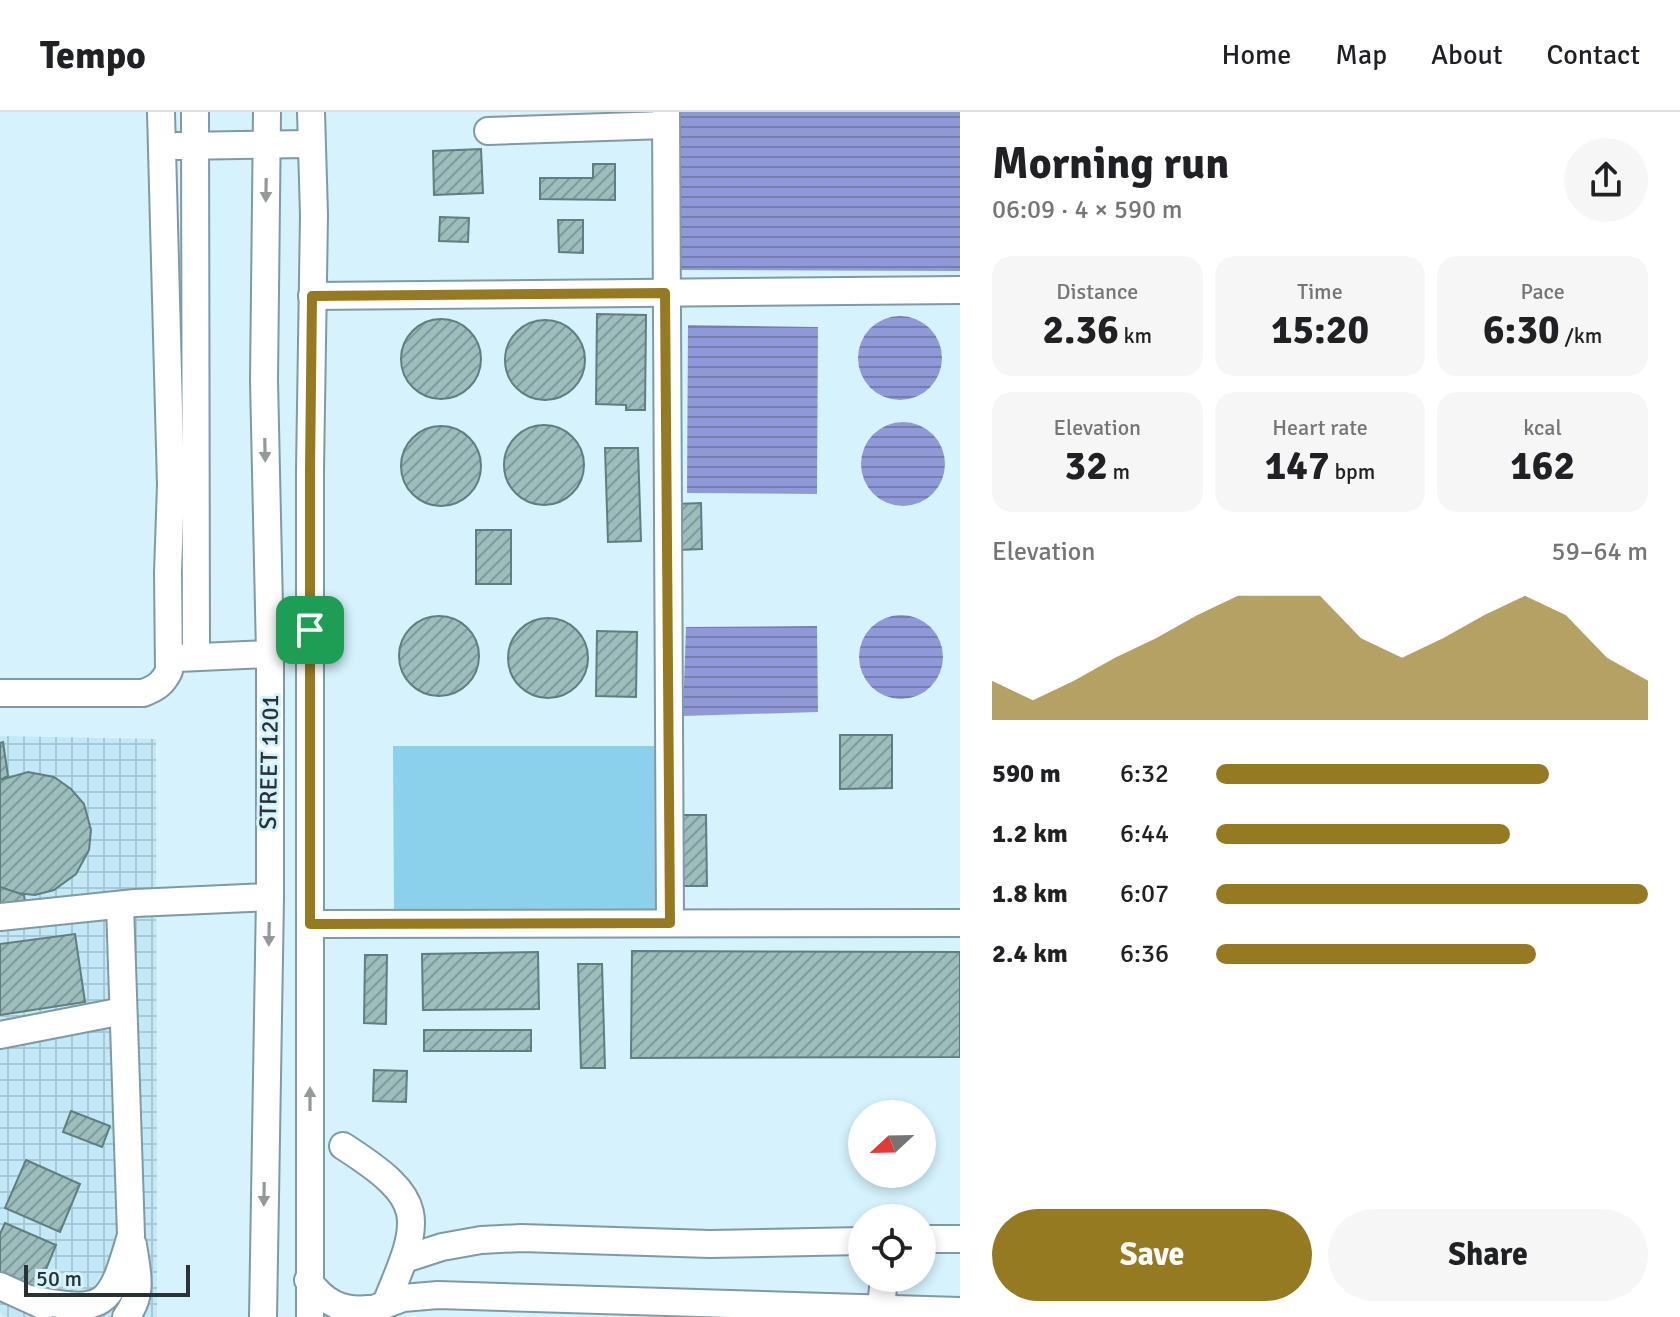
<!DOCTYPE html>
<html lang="en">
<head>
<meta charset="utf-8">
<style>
	:root { --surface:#fff; --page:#f6f6f6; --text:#202124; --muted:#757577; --line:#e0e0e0; --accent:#967a22 }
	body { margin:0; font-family:Signika,sans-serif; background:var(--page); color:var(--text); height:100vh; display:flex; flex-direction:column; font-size:30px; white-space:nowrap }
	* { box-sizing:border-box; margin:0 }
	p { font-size:26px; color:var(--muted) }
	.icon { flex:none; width:44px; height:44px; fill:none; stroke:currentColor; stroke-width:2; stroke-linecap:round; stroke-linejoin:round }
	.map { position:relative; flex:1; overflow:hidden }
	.drawer { display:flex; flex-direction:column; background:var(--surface); width:720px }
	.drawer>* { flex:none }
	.needle { width:52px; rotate:248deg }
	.buttons { position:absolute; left:848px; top:988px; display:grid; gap:16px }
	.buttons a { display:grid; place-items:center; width:88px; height:88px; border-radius:50%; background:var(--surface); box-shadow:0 4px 12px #0003; font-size:40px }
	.scale { position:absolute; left:24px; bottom:20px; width:166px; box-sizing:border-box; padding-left:8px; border:4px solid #283337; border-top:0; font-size:22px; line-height:28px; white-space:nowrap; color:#283337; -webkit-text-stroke:6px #d5f2fd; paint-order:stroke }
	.pin { position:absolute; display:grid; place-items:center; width:68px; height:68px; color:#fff; margin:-34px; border-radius:16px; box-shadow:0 4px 12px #0006 }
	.round { display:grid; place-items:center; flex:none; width:84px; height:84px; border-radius:42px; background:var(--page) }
	.overview { display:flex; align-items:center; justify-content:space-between; height:136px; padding:0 32px }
	h1 { font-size:44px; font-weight:700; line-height:60px }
	.stats { display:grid; grid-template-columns:repeat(3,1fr); gap:12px; height:136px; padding:8px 32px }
	.stats div { display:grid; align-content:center; border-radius:20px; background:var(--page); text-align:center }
	.stats b { font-size:40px; font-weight:700 }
	.stats small { font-size:22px; font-weight:400 }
	.stats p { font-size:22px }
	.chart { height:224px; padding:16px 32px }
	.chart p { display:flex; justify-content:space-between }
	.chart svg { width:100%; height:144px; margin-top:8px; fill:var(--accent); opacity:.7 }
	.primary-button { display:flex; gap:16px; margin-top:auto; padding:16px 32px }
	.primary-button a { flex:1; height:92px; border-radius:48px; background:var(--accent); color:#fff; font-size:32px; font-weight:700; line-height:92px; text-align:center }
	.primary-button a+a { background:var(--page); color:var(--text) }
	ul { padding:0 32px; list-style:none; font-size:26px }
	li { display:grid; grid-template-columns:128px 96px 1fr; align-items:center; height:60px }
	li i { height:20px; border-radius:10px; background:var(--accent) }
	header { display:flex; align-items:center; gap:48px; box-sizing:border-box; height:112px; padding:0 40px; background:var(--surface); border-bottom:2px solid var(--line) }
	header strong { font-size:38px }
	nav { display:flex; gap:44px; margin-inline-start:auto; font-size:28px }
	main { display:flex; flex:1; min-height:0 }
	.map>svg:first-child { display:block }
</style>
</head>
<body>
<header>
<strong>Tempo</strong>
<nav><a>Home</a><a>Map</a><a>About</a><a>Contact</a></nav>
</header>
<main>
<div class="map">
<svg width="960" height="1205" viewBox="0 0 960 1205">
	<defs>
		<pattern id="industrial-grid" width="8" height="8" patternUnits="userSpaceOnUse" patternTransform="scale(2)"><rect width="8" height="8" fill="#c3e9f8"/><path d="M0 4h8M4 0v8" fill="none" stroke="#a8c8d5"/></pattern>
		<pattern id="water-rules" width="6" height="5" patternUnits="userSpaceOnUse" patternTransform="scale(2)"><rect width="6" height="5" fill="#9099d8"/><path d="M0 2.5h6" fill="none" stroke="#767db0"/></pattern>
		<pattern id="building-hatch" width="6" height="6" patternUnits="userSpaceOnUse" patternTransform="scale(2)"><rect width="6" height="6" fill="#9dbdbd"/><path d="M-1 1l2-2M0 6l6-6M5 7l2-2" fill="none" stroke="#809a9a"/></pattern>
	</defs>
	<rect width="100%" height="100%" fill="#d5f2fd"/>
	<polygon fill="url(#industrial-grid)" points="0,624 156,627 157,1205 8,1205 0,1202"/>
	<polygon fill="#8cd1ec" points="393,634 666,634 667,804 394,803"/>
	<g fill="url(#water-rules)">
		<polygon points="681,0 960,0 960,159 681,158"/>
		<circle cx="900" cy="246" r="42"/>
		<polygon points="688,213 818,215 817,382 687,381"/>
		<circle cx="903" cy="352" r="42"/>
		<circle cx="901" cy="545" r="42"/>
		<polygon points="817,514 818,600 683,604 686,515"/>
	</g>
	<g fill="url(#building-hatch)" stroke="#607e7e" stroke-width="2">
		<polygon points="481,37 483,81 434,83 433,39"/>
		<polygon points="593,52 615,52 615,88 540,87 540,66 593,66"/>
		<polygon points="440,105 469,106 468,130 439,129"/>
		<polygon points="558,108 583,108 583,141 559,140"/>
		<polygon points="597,202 646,203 645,298 626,298 626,293 596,292"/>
		<circle cx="441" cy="247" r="40"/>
		<circle cx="545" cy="248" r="40"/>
		<circle cx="544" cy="353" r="40"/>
		<circle cx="441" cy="354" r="40"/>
		<polygon points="605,336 638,336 641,429 608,430"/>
		<polygon points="701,391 702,437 678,438 676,392"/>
		<rect x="476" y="418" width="35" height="54"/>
		<circle cx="439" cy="544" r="40"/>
		<circle cx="548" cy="546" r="40"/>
		<polygon points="597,519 637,520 636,585 596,584"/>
		<polygon points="840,623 892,623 892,676 840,677"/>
		<polygon points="3,630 8,664 0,668 0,631"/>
		<polygon points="28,660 54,665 71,677 84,692 91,718 89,738 76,762 54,778 35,783 15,781 0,775 0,668"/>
		<polygon points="677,703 706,703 707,774 679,774"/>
		<polygon points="0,775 24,783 26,798 0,803"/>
		<polygon points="75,822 85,890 0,903 0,832"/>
		<polygon points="632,839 960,840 960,945 631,946"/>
		<polygon points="538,840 539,897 423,898 422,842"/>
		<polygon points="365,843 387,843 386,912 364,911"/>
		<polygon points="578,852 602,852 605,956 581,956"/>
		<rect x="424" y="918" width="107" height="21"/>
		<polygon points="374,958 407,959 406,990 373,989"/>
		<polygon points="71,999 110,1014 102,1035 63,1020"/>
		<polygon points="26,1048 80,1072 60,1120 5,1096"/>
		<polygon points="5,1111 56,1133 37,1179 0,1164 0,1122"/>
	</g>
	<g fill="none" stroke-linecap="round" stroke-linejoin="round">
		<defs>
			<g id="minor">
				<polyline points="195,0 196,545"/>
				<polyline points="666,0 670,811"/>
				<polyline points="488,19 666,13"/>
				<polyline points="178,34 311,32"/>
				<polyline points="312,184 960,178"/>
				<polyline points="178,546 270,542"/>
				<path d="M0 581H143C157 576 163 571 169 559L168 461 171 373 161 0"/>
				<polyline points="0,805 135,791 270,785"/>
				<polyline points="310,812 960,811"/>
				<polyline points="0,923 123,899"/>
				<path d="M343 1034C427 1088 423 1104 386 1191"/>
				<polyline points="922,1127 960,1127"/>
				<polyline points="405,1147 442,1135 481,1128 521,1126 710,1132 862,1129"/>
				<path d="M308 1168C323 1190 342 1200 369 1197"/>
				<polyline points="0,1174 44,1194"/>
				<path d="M30 1187C106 1202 110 1196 131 1123L120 793"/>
				<path d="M126 1205C144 1182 137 1160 133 1133"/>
				<polyline points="263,1205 270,785 270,542 264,268 267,0"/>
				<polyline points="310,1205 310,358 314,103 311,0"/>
				<polyline points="352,1205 403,1186 438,1183 960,1199"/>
				<polyline points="880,1205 884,1166"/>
			</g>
		</defs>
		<use href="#minor" stroke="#7f9aa5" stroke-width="30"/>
		<use href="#minor" stroke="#fff" stroke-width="26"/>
	</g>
	<defs><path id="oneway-solid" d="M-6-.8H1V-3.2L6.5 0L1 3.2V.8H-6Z" transform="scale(2)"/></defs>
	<g fill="#94999b">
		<use href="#oneway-solid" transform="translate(266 78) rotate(91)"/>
		<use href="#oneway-solid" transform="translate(265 338) rotate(89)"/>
		<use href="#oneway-solid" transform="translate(269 822) rotate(91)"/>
		<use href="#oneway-solid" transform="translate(310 987) rotate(-90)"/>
		<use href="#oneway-solid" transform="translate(264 1082) rotate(91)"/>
	</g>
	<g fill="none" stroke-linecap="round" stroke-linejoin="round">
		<defs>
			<polygon id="route" points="665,181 670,811 310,812 310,358 312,184"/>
		</defs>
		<use href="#route" stroke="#fff" stroke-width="16"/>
		<use href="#route" stroke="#967a22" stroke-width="10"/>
	</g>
	<g text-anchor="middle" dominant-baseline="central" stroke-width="6" stroke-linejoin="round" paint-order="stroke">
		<g font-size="24" fill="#283337" stroke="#d5f2fd">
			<text transform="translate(269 650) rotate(-89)">STREET 1201</text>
		</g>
	</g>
</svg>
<div class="buttons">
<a><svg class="needle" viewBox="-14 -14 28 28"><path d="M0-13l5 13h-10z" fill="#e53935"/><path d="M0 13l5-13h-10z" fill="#757577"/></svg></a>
<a><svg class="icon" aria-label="locate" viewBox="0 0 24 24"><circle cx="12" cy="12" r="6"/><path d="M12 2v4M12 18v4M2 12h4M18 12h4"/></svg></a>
</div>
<div class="scale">50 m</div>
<div class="pin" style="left:310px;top:518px;background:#1e9e55"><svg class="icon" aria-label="arrive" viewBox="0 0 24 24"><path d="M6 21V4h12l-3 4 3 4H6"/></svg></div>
</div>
<section class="drawer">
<div class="overview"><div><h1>Morning run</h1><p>06:09 · 4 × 590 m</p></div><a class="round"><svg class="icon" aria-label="share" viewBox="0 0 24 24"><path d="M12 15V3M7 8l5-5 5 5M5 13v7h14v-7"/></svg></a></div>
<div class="stats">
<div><p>Distance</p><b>2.36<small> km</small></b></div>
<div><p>Time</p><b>15:20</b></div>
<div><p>Pace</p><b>6:30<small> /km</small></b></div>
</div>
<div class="stats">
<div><p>Elevation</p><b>32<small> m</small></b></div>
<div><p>Heart rate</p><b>147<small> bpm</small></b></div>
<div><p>kcal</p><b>162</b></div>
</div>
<div class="chart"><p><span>Elevation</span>59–64 m</p>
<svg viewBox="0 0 160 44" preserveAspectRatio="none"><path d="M0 44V32L10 38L20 32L30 25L40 19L50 12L60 6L70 6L80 6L90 19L100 25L110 19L120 12L130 6L140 12L150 25L160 32V44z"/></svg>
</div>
<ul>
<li><b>590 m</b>6:32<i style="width:77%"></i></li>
<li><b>1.2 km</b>6:44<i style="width:68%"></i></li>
<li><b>1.8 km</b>6:07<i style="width:100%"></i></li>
<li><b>2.4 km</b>6:36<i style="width:74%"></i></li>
</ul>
<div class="primary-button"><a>Save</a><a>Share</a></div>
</section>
</main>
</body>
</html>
